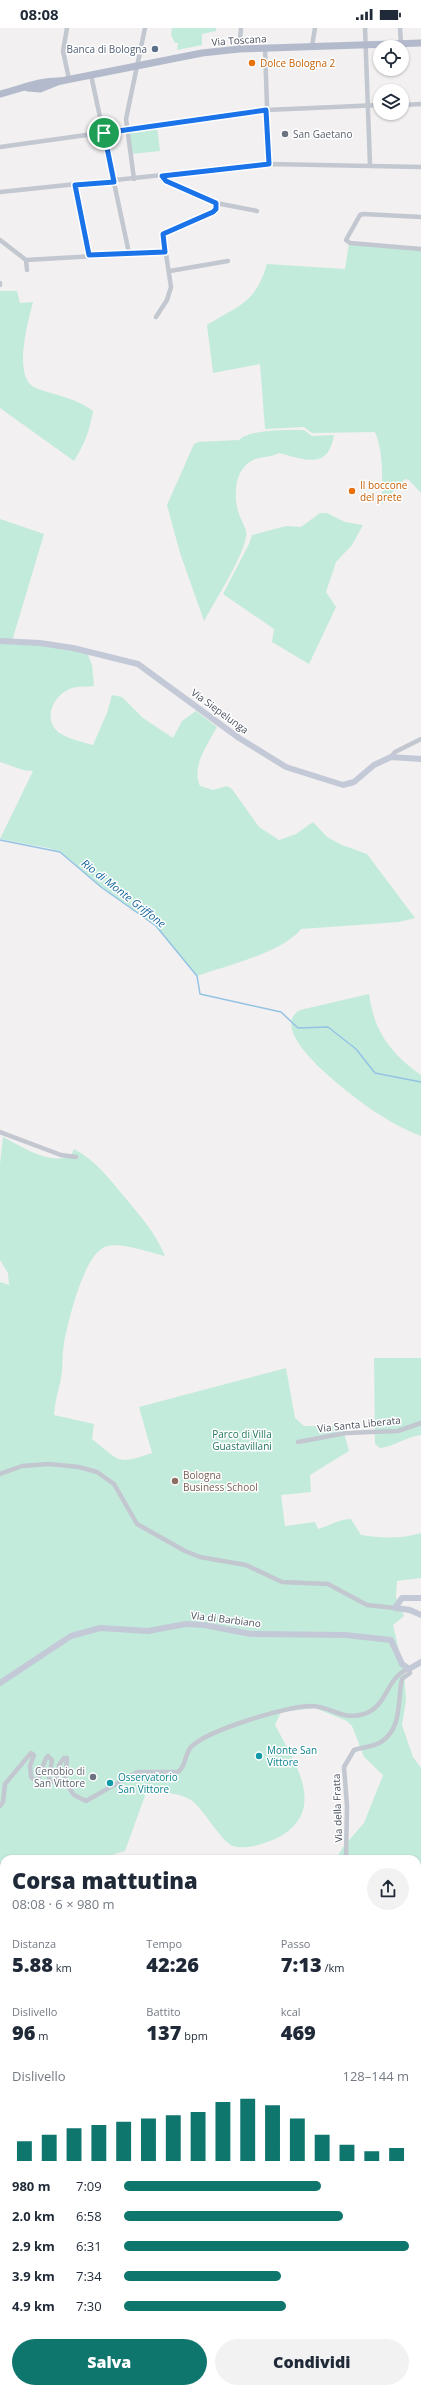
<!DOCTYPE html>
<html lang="it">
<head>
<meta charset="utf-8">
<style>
	:root { --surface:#fff; --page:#f2f2f3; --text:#1f2937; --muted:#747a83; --accent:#0f766e }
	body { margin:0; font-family:"Open Sans",sans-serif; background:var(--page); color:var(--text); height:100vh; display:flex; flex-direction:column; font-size:15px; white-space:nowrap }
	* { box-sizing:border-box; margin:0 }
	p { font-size:13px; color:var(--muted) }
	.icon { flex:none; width:22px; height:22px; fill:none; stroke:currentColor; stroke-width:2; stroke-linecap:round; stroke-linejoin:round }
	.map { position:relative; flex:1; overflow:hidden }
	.drawer { position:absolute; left:0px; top:1827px; width:421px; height:538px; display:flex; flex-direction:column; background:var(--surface); border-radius:12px 12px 0 0; box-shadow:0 1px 3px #0004 }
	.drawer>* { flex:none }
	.buttons { position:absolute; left:373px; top:12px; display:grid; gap:8px }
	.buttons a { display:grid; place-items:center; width:36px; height:36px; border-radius:50%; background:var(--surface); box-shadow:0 1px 3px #0004; font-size:20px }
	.pin { position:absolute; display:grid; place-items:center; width:34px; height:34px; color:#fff; margin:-17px; border:2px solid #fff; border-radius:50%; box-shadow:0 1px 4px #0007 }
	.round { display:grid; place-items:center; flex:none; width:42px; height:42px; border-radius:21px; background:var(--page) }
	.headline { display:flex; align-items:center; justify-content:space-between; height:68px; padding:0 12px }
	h1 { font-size:22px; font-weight:800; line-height:30px }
	.figures { display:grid; grid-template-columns:repeat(3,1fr); gap:6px; height:68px; padding:4px 12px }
	.figures div { display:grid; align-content:center }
	.figures b { font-size:20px; font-weight:800 }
	.figures small { font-size:11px; font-weight:400 }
	.figures p { font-size:11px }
	.chart { height:112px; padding:8px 12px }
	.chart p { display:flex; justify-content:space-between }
	.chart svg { width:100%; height:72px; margin-top:4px; stroke:var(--accent); stroke-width:6 }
	.action { display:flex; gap:8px; margin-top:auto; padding:8px 12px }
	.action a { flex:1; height:46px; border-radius:24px; background:var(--accent); color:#fff; font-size:16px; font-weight:800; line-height:46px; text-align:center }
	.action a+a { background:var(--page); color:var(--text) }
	ul { padding:0 12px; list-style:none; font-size:13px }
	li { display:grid; grid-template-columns:64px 48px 1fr; align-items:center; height:30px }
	li i { height:10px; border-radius:5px; background:var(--accent) }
	.status { display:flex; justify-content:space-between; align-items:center; height:28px; padding:0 20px; background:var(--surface); direction:ltr }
	.status svg { height:11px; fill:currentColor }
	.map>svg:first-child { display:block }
</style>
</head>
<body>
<div class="status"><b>08:08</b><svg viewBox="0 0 49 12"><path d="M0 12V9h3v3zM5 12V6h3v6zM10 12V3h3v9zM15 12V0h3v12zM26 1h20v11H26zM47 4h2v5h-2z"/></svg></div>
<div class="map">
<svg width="421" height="2365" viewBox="0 0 421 2365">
	<rect width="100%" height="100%" fill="#f2f0f0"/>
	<g fill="#c3ebdb">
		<polygon points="172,0 216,0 216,3 202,6 202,17 177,22 178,15 175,15 171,7"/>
		<polygon points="157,97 160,123 130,126 127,101"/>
		<path d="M349 216 421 222V465L409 452 405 451 382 476C382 454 384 425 375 404L312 405 304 399 265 401 260 336 213 345 207 297C239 277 255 276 267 236L345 241Z"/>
		<path d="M0 263H17L20 275 33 274C28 294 12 350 36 360 57 368 74 369 93 383 90 402 84 417 74 433L0 380Z"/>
		<path d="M304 402 312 408 334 407C328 443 304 431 279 425 270 430 262 428 253 432 234 441 233 469 239 486 241 493 248 502 246 509 243 529 215 573 204 593L180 525 167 477 194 416 198 414 239 412C250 401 288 402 304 402Z"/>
		<polygon points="320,485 327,485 345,494 363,497 352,517 336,534 326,564 336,579 309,636 272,614 274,601 223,566 249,516 252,507 286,498 301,499"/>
		<path d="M0 491 44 506 12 613 87 624 92 637 94 658C87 659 78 658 72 660 51 667 41 696 63 707 72 712 83 714 93 717L107 685 112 667 122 669 143 690 173 710 182 693 196 683 217 699C208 716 191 738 200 758L213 762 227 758 232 761 259 799 279 812 296 806 313 794 327 809 342 817 367 826 415 890 399 894 301 901C284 924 225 938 197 948L156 898 101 859 61 824 48 820 0 811 33 743 23 742 0 734Z"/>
		<path d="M369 966C374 1003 390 1025 421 1047V1108C406 1102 390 1094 377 1085 359 1073 262 1004 300 982Z"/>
		<path d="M3 1109C23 1119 48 1137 71 1128L74 1121C97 1133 110 1152 127 1172 142 1190 156 1206 165 1228 150 1225 119 1213 105 1219 84 1226 68 1294 64 1315 62 1327 63 1339 61 1351 58 1364 55 1374 54 1387L94 1396 92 1411C121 1434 116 1437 152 1425L139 1379 286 1340 295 1390 304 1398H342L349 1423 310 1447 311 1464 281 1467 285 1498 315 1494 318 1501C329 1498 339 1491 351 1491L361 1507C381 1510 402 1511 421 1505V1550L397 1553 396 1569 404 1588 393 1597 404 1644 406 1672 402 1697 413 1729 421 1740V2365H374L371 2361H417V1831H336L343 1819 364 1795 383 1747 364 1729 352 1698 347 1693 315 1680 281 1684 275 1697C295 1735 330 1784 275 1811 263 1816 246 1822 233 1818 221 1814 204 1781 191 1772 179 1764 160 1765 147 1762L125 1823 98 1831H4V1968L0 1966V1254L9 1257 8 1245 0 1232V1136Z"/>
		<path d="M374 1330H421V1407C406 1409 395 1418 380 1420L375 1416Z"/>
		<polygon points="0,2054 4,2054 4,2361 141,2361 133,2365 0,2365"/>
	</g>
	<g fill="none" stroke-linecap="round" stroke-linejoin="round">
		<polyline stroke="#94c3e4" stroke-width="1.5" points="0,812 60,824 101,859 156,898 197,948 200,966 281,984 298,1000 328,999 356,1021 375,1045 421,1054"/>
		<g stroke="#c2c7d0" stroke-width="4.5">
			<polyline points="67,0 63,23 69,51"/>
			<polyline points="365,0 370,137"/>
			<polyline points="400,0 401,16"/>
			<polyline points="312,18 315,0"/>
			<polyline points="265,20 269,136"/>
			<polyline points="239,21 241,0"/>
			<polyline points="91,47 129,225"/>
			<polyline points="402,77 421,76"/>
			<polyline points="0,119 266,82 380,77"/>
			<polyline points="134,151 126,91 145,0"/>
			<polyline points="75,157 89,227"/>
			<polyline points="0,164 269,136 421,139"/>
			<polyline points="216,175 257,183"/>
			<polyline points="421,189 363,186 360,187 346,212 350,215 421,221"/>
			<polyline points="0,212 26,232 27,242"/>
			<polyline points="26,232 165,224"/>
			<polyline points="170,243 228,233"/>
			<polyline points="0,255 0,257"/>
			<polyline points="156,289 167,272 171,259 163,206 213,185 217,177 216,175 162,151 162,148"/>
			<polyline points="391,729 395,724 421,711"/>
			<polyline points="0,1104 61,1127 76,1129"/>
			<polyline points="298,1414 346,1405 398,1403 421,1395"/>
			<polyline points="0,1446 22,1438 49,1436 79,1439 97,1444 114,1456 137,1496 185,1523 200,1529 246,1537 282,1554 328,1556 367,1577 395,1580"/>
			<path d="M0 1778 3 1774 5 1756 31 1725 34 1727 30 1738 31 1749 37 1754 46 1730 48 1728 52 1732 49 1750 51 1754 56 1752 59 1737 64 1730H67L65 1754 74 1767 86 1773 137 1744H178C187 1738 184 1725 192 1718 211 1701 285 1679 311 1678 331 1678 342 1693 364 1686 388 1679 386 1648 409 1641"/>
			<path d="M346 1831 347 1778 344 1739 354 1722C363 1719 373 1719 381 1714 403 1700 397 1672 402 1651L410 1645 409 1641"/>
			<polyline points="0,1838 4,1836"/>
			<polyline points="0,1995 4,1996"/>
			<polyline points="417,2024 421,2026"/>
		</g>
		<g stroke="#c4c9d7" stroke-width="6">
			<polyline points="0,613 40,615 73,620 138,636 239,710 286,739 343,757 354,754 374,737 391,729 421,731"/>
			<polyline points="421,1570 402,1570 395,1580 410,1582 421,1587"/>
			<polyline points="0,1655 71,1608 100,1600 148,1603 186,1596 204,1597 251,1606 345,1607 391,1612 402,1636 409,1641 421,1634"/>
			<polyline points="0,2082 4,2083"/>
			<polyline points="371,2361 373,2365"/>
		</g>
		<g stroke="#b2bacc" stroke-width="7">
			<polyline points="28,60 40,61 60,53"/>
			<path d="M0 66C21 61 40 52 61 53L202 25 239 21 421 15"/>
		</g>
	</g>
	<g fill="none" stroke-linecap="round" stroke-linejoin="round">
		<defs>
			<polygon id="route" points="266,82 269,136 162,148 166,153 216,175 216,181 213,184 163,206 165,224 89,227 75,157 114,154 104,105"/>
		</defs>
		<use href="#route" stroke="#fff" stroke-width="8"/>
		<use href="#route" stroke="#1a73e8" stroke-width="5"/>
	</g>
	<circle fill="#5c6f8a" stroke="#fff" stroke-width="1.5" cx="155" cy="21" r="4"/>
	<g fill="#e8710a" stroke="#fff" stroke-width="1.5">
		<circle cx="252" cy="35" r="4"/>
		<circle cx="352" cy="463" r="4"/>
	</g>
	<g fill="#6b7280" stroke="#fff" stroke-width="1.5">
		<circle cx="285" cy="106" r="4"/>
		<circle cx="93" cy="1749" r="4"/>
	</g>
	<circle fill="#8d6e63" stroke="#fff" stroke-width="1.5" cx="175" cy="1453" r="4"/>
	<g fill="#0f9aa8" stroke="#fff" stroke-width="1.5">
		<circle cx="259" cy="1728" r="4"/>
		<circle cx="110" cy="1755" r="4"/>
	</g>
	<g text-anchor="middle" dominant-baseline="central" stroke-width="3" stroke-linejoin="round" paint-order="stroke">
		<g font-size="10" fill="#494f5c" stroke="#fff">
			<text transform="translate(239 12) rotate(-4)">Via Toscana</text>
			<text transform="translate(220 683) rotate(36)">Via Siepelunga</text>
			<text transform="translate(359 1396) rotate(-6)">Via Santa Liberata</text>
			<text transform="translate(226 1591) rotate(7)">Via di Barbiano</text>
			<text transform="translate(337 1780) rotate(-92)">Via della Fratta</text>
		</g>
		<g font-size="10" fill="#4e5e75" stroke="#fff" text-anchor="end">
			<text x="147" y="21">Banca di Bologna</text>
		</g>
		<g font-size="10" fill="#c56008" stroke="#fff" text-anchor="start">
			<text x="260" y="35">Dolce Bologna 2</text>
			<text x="360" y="457">Il boccone<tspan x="360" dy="12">del prete</tspan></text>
		</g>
		<g font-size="10" fill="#5b616d" stroke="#fff" text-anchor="start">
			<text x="293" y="106">San Gaetano</text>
			<text x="85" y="1743" text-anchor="end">Cenobio di<tspan x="85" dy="12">San Vittore</tspan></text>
		</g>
		<g font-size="10" fill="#20775e" stroke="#fff">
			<text x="242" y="1406">Parco di Villa<tspan x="242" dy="12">Guastavillani</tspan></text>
		</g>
		<g font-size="10" fill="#785e54" stroke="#fff" text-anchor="start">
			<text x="183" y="1447">Bologna<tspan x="183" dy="12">Business School</tspan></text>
		</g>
		<g font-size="10" fill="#0d838f" stroke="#fff" text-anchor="start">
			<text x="267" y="1722">Monte San<tspan x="267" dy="12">Vittore</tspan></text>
			<text x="118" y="1749">Osservatorio<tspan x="118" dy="12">San Vittore</tspan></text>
		</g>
		<g font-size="11" font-style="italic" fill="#1a679f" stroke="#fff">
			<text transform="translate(124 865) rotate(38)">Rio di Monte Griffone</text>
		</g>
	</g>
</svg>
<div class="buttons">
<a><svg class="icon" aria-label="locate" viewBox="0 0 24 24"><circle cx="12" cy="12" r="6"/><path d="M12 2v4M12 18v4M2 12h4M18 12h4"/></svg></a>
<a><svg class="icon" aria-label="layers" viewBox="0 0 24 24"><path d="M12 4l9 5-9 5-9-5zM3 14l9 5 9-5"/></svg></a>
</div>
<div class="pin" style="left:104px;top:105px;background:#1e9e55"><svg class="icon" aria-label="arrive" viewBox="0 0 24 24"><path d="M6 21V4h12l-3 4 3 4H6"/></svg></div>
<section class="drawer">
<div class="headline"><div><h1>Corsa mattutina</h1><p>08:08 · 6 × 980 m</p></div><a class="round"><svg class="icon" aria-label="share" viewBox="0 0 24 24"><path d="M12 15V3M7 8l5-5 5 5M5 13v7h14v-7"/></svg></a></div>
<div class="figures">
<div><p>Distanza</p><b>5.88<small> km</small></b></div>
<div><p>Tempo</p><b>42:26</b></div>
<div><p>Passo</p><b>7:13<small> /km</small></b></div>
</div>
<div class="figures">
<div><p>Dislivello</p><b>96<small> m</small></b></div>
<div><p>Battito</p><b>137<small> bpm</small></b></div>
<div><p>kcal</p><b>469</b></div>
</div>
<div class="chart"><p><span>Dislivello</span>128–144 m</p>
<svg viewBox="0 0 160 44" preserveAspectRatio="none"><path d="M5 44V32M15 44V28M25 44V24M35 44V22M45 44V20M55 44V18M65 44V16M75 44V14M85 44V8M95 44V6M105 44V10M115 44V18M125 44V28M135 44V34M145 44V38M155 44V36"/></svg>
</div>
<ul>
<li><b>980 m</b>7:09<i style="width:69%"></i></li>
<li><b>2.0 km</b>6:58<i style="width:77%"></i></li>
<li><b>2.9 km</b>6:31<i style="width:100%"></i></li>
<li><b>3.9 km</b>7:34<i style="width:55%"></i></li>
<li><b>4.9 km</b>7:30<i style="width:57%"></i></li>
</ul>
<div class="action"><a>Salva</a><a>Condividi</a></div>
</section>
</div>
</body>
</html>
